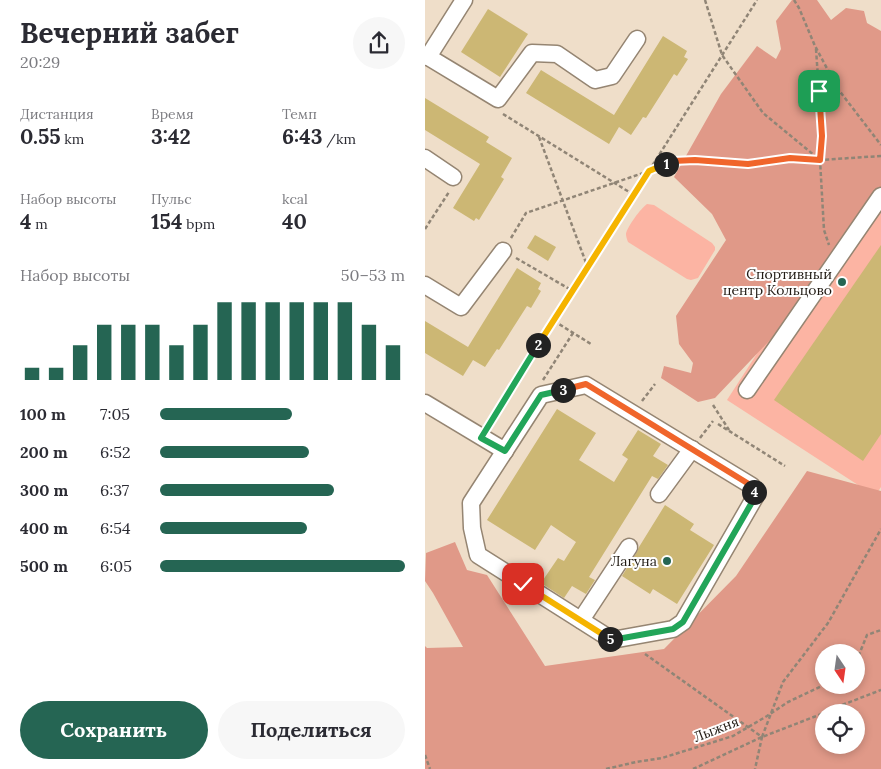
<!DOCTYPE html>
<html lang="ru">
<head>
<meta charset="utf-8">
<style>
	:root { --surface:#fff; --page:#f7f7f7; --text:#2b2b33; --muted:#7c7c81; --accent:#256553 }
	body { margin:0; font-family:Lora,serif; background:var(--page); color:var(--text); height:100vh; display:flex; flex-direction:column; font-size:19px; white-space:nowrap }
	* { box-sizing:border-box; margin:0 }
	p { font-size:16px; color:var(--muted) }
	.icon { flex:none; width:28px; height:28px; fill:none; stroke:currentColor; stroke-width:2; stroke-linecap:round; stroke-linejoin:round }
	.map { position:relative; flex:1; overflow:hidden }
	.panel { display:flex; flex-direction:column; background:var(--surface); width:425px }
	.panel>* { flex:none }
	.needle { width:32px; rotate:167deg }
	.buttons { position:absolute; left:390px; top:644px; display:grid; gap:10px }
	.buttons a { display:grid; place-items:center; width:50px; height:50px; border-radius:50%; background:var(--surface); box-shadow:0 2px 8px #0003; font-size:25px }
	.pin { position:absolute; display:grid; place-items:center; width:42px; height:42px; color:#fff; margin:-21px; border-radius:10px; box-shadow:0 2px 8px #0006 }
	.km { position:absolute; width:25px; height:25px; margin:-12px; border-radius:50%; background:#222; color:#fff; font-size:14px; line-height:25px; text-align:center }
	.round { display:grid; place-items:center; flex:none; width:52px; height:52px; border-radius:26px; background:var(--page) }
	.headline { display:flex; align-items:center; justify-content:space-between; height:85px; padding:0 20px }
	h1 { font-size:28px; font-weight:700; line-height:38px }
	.stats { display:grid; grid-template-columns:repeat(3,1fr); gap:8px; height:85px; padding:5px 20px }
	.stats div { display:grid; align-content:center }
	.stats b { font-size:21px; font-weight:700 }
	.stats small { font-size:14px; font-weight:400 }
	.stats p { font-size:14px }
	.chart { height:140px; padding:10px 20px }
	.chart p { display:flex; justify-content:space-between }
	.chart svg { width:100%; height:90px; margin-top:5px; stroke:var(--accent); stroke-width:6 }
	.cta { display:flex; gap:10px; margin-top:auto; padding:10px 20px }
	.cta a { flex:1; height:58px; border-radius:30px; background:var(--accent); color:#fff; font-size:20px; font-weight:700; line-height:58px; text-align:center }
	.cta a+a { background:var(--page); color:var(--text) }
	ul { padding:0 20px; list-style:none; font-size:16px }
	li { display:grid; grid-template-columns:80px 60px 1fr; align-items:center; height:38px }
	li i { height:12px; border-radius:6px; background:var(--accent) }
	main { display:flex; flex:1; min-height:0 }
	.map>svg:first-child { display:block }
</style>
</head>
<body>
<main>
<section class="panel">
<div class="headline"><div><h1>Вечерний забег</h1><p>20:29</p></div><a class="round"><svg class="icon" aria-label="share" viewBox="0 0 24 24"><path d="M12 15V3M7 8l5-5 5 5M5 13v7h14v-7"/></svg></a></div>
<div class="stats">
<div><p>Дистанция</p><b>0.55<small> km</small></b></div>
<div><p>Время</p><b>3:42</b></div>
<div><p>Темп</p><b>6:43<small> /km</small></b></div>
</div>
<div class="stats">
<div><p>Набор высоты</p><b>4<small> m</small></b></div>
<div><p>Пульс</p><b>154<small> bpm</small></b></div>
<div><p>kcal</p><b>40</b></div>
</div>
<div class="chart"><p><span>Набор высоты</span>50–53 m</p>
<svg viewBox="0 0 160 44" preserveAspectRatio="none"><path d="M5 44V38M15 44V38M25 44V27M35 44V17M45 44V17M55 44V17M65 44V27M75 44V17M85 44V6M95 44V6M105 44V6M115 44V6M125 44V6M135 44V6M145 44V17M155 44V27"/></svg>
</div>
<ul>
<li><b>100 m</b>7:05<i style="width:54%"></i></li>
<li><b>200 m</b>6:52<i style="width:61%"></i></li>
<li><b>300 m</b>6:37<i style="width:71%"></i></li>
<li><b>400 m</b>6:54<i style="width:60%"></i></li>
<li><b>500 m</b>6:05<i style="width:100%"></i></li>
</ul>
<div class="cta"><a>Сохранить</a><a>Поделиться</a></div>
</section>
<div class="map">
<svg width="456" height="769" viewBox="0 0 456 769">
	<rect width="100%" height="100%" fill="#efdec9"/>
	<g fill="#fcb4a3">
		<polygon points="455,163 456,163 456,487 450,496 302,400"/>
		<path d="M222 204 229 205 287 243 290 247V250L273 278 266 280 262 279 203 242C202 239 201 237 201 234 202 227 216 208 222 204Z"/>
	</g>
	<g fill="#e09988" fill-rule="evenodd">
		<polygon points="367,0 392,0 406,20 421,8 439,11 442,23 456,31 456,192 362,322 290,398 273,402 236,378 239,366 266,373 268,363 254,344 251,316 301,240 287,214 249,177 296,94 332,46 351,59 356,49 351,21"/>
		<path d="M382 471 456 491V769H0V646L2 648 38 647 8 593 0 581 1 553 30 542 42 570 62 575 120 666 239 649 311 576ZM399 652H431V685H399ZM399 712H431V745H399Z"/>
	</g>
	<g fill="#ccb774">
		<polygon points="63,9 103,34 75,77 36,52"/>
		<polygon points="238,36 262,51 259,57 263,59 252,76 249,74 221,118 218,117 206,135 194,127 184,144 101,93 116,70 189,115"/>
		<polygon points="0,98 64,137 61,142 87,158 76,177 79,179 54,220 51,218 49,221 28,208 55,164 0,130"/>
		<polygon points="110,235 131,247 123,261 102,248"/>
		<polygon points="456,245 456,434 438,461 349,400"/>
		<polygon points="92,268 116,283 113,289 116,291 106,308 102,306 74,350 72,349 60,367 48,360 38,376 0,353 0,321 43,347"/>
		<polygon points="132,409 171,433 154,460 189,482 203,459 197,455 213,430 236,444 228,456 243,465 233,479 227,476 164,577 170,580 161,594 147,586 139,598 116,583 133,558 139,561 151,542 126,525 110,550 62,520"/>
		<polygon points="240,505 269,524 265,530 289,545 252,604 228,589 225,594 197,576 212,552 214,547"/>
	</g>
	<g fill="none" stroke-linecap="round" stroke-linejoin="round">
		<defs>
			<g id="minor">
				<polyline points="0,55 73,99 107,53 132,54 170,80 187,76 212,39"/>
				<polyline points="3,57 39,0"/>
				<polyline points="0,158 28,177"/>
				<polyline points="0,285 36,307 78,251"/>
				<polygon points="161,385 327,486 330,497 258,622 248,629 187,640 53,555 47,528 46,503 116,395"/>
				<polyline points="322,390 456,196"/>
				<polyline points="0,403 80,451"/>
				<polyline points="234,494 267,449"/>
				<polyline points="156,620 204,547"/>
			</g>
		</defs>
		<use href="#minor" stroke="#958572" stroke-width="19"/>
		<g stroke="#908576" stroke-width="2.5" stroke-dasharray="4 2.5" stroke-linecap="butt">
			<polyline points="280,0 297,55 338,113 395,160 399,230 404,245"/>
			<polyline points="369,0 374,8 390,46 413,89 456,145"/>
			<polyline points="391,49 397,136 395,160"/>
			<polyline points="78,114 209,195"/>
			<polyline points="114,137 163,268"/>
			<polyline points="0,229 24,192"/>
			<polyline points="86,238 101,213 224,171 248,161 270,160 323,164 365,158 395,160 456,156"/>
			<polyline points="91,258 148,291"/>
			<polyline points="129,321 166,344"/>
			<polyline points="118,380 148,333"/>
			<polyline points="217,401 230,384"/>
			<polyline points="288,405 304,430"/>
			<polyline points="65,424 129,321 332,0"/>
			<polyline points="293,424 360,466"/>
			<polyline points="275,438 288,421"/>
			<polyline points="220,654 337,737 330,769"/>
			<polyline points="431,662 442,635 456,630"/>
			<polyline points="399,712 456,690"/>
			<polyline points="337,737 358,682 403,623 456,529"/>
			<polyline points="0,755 5,769"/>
			<polyline points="181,769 211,762 237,758 308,736 342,716 363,702 399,685"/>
			<polyline points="268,769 337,737 399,713"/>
		</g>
		<use href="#minor" stroke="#fff" stroke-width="16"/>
	</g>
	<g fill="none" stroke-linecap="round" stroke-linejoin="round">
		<defs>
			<polyline id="split-1" points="241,164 248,161 270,160 323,164 365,158 395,160 397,136 394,91"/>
			<polyline id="split-2" points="113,345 224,171 241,164"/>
			<polyline id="split-3" points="113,345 56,438 80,451 116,395 138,390"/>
			<polyline id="split-4" points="138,390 161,384 327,486 329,492"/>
			<polyline id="split-5" points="185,639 187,640 248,629 258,622 330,497 329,492"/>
			<polyline id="split-6" points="98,584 185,639"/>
		</defs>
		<use href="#split-1" stroke="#fff" stroke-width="10"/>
		<use href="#split-2" stroke="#fff" stroke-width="10"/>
		<use href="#split-3" stroke="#fff" stroke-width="10"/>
		<use href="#split-4" stroke="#fff" stroke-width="10"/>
		<use href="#split-5" stroke="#fff" stroke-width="10"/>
		<use href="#split-6" stroke="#fff" stroke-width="10"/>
		<use href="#split-1" stroke="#f0652b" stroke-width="6"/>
		<use href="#split-2" stroke="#f5b400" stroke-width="6"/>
		<use href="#split-3" stroke="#22a559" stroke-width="6"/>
		<use href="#split-4" stroke="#f0652b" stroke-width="6"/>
		<use href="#split-5" stroke="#22a559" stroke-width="6"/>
		<use href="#split-6" stroke="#f5b400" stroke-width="6"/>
	</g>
	<g fill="#256553" stroke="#fff" stroke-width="2">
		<circle cx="417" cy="282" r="5"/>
		<circle cx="242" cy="561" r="5"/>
	</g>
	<g text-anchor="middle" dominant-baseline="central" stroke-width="4" stroke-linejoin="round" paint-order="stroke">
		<g font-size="14" fill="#211b14" stroke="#fff" text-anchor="end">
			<text x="407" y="274">Спортивный<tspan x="407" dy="16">центр Кольцово</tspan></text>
			<text x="232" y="561">Лагуна</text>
		</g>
		<g font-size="14" fill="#211b14" stroke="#fff">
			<text transform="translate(291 729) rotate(-21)">Лыжня</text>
		</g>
	</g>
</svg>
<div class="buttons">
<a><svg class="needle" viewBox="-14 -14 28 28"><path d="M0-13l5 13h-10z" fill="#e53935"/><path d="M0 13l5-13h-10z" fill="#7c7c81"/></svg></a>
<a><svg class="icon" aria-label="locate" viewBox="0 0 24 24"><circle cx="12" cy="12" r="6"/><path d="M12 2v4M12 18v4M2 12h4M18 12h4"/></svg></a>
</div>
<div class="pin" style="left:394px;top:91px;background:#1e9e55"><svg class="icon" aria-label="arrive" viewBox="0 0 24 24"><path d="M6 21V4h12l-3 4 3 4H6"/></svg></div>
<div class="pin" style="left:98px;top:584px;background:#d93025"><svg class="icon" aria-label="check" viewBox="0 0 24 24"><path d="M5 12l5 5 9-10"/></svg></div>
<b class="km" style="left:241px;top:164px">1</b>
<b class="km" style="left:113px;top:345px">2</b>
<b class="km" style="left:138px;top:390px">3</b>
<b class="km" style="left:329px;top:492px">4</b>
<b class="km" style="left:185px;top:639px">5</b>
</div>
</main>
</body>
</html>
